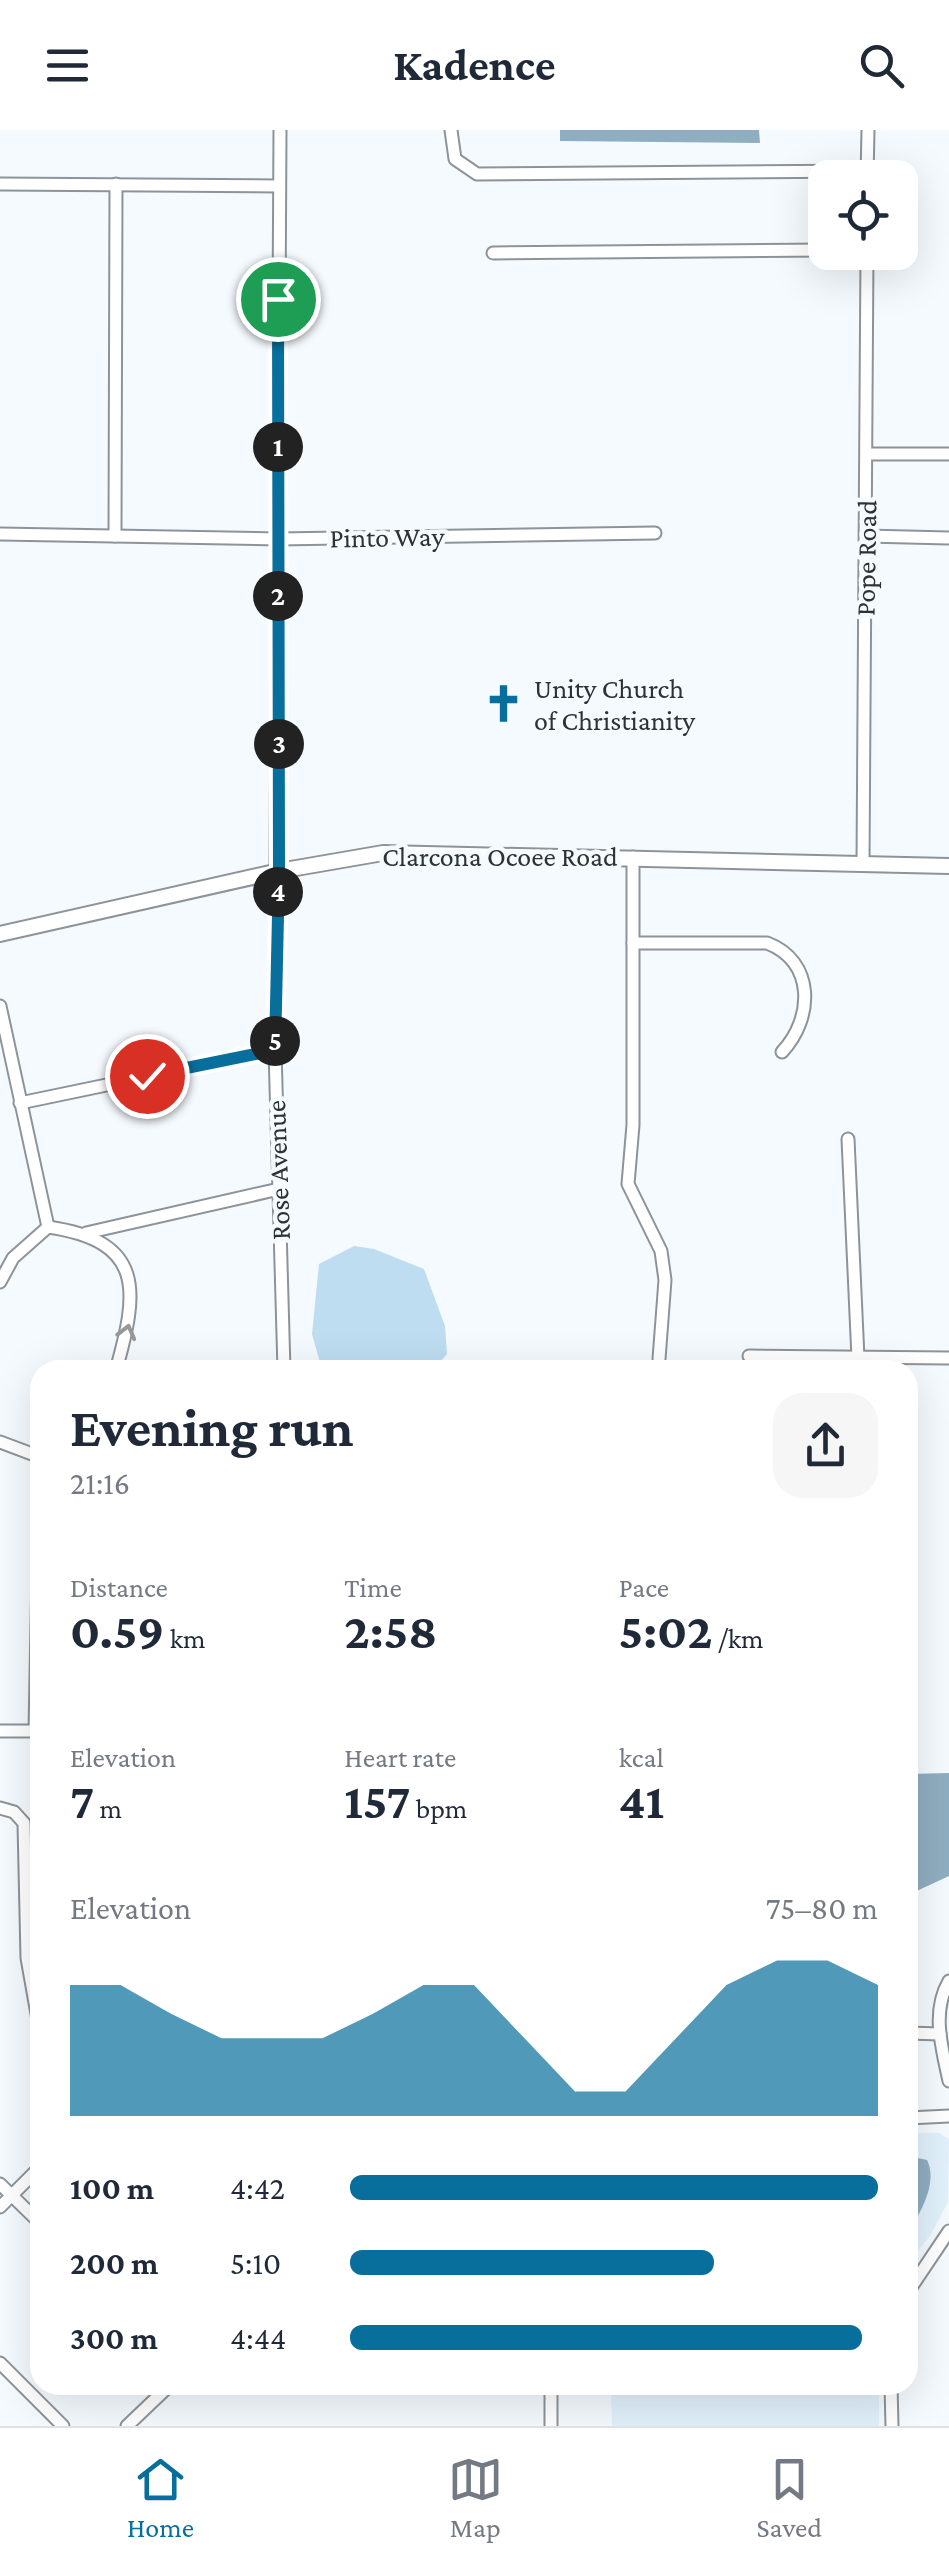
<!DOCTYPE html>
<html lang="en">
<head>
<meta charset="utf-8">
<style>
	:root { --surface:#fff; --page:#f6f6f7; --text:#1f2937; --muted:#747a83; --line:#e0e1e3; --accent:#086e9b }
	body { margin:0; font-family:"Crimson Pro",serif; background:var(--page); color:var(--text); height:100vh; display:flex; flex-direction:column; font-size:38px; white-space:nowrap }
	* { box-sizing:border-box; margin:0 }
	p { font-size:32px; color:var(--muted) }
	.icon { flex:none; width:55px; height:55px; fill:none; stroke:currentColor; stroke-width:2; stroke-linecap:round; stroke-linejoin:round }
	.map { position:relative; flex:1; overflow:hidden }
	.side { position:absolute; left:30px; top:1230px; width:888px; height:1035px; display:flex; flex-direction:column; background:var(--surface); border-radius:30px; box-shadow:0 10px 40px #0002 }
	.side>* { flex:none }
	.buttons { position:absolute; left:808px; top:30px; display:grid; gap:20px }
	.buttons a { display:grid; place-items:center; width:110px; height:110px; border-radius:20px; background:var(--surface); box-shadow:0 10px 40px #0002; font-size:50px }
	.pin { position:absolute; display:grid; place-items:center; width:85px; height:85px; color:#fff; margin:-42px; border:5px solid #fff; border-radius:50%; box-shadow:0 2px 10px #0007 }
	.km { position:absolute; width:50px; height:50px; margin:-25px; border-radius:50%; background:#222; color:#fff; font-size:28px; line-height:50px; text-align:center }
	.round { display:grid; place-items:center; flex:none; width:105px; height:105px; border-radius:30px; background:var(--page) }
	.overview { display:flex; align-items:center; justify-content:space-between; height:170px; padding:0 40px }
	h1 { font-size:55px; font-weight:700; line-height:75px }
	.metrics { display:grid; grid-template-columns:repeat(3,1fr); gap:15px; height:170px; padding:10px 40px }
	.metrics div { display:grid; align-content:center }
	.metrics b { font-size:50px; font-weight:700 }
	.metrics small { font-size:28px; font-weight:400 }
	.metrics p { font-size:28px }
	.chart { height:280px; padding:20px 40px }
	.chart p { display:flex; justify-content:space-between }
	.chart svg { width:100%; height:180px; margin-top:10px; fill:var(--accent); opacity:.7 }
	ul { padding:0 40px; list-style:none; font-size:32px }
	li { display:grid; grid-template-columns:160px 120px 1fr; align-items:center; height:75px }
	li i { height:25px; border-radius:12px; background:var(--accent) }
	header { display:flex; justify-content:space-between; align-items:center; height:130px; padding:0 40px; background:var(--surface); font-size:45px; font-weight:700 }
	.dock { display:flex; justify-content:space-around; align-items:center; height:140px; border-top:2px solid var(--line); background:var(--surface); font-size:28px; color:var(--muted) }
	.dock a { display:grid; justify-items:center; gap:5px }
	.dock .active { color:var(--accent) }
	.map>svg:first-child { display:block }
</style>
</head>
<body>
<header><svg class="icon" aria-label="menu" viewBox="0 0 24 24"><path d="M4 6h16M4 12h16M4 18h16"/></svg>Kadence<svg class="icon" aria-label="search" viewBox="0 0 24 24"><circle cx="10" cy="10" r="6"/><path d="M15 15l6 6"/></svg></header>
<div class="map">
<svg width="949" height="2296" viewBox="0 0 949 2296">
	<rect width="100%" height="100%" fill="#f5fafe"/>
	<g fill="#e1f1fc">
		<polygon points="908,2003 939,2003 949,2009 948,2072 930,2106 908,2132"/>
		<polygon points="611,2255 879,2255 879,2296 612,2296"/>
	</g>
	<polygon fill="#beddf1" points="354,1116 374,1119 424,1139 445,1196 447,1224 433,1240 322,1240 312,1204 319,1134"/>
	<g fill="#8faec1">
		<polygon points="560,0 759,0 760,13 560,11"/>
		<polygon points="949,1643 949,1746 908,1765 908,1644"/>
		<path d="M908 2026 927 2030C938 2052 921 2083 908 2101Z"/>
	</g>
	<g fill="none" stroke-linecap="round" stroke-linejoin="round">
		<defs>
			<g id="minor">
				<polyline points="280,0 275,920 284,1240"/>
				<polyline points="451,0 455,29 477,44 867,41"/>
				<polyline points="867,48 868,0"/>
				<polyline points="0,54 278,56"/>
				<polyline points="493,123 825,120"/>
				<polyline points="867,324 949,324"/>
				<polyline points="0,404 278,409 655,403"/>
				<polyline points="115,406 116,54"/>
				<polyline points="866,406 949,408"/>
				<polyline points="633,727 633,995 628,1054 661,1121 665,1150 659,1229"/>
				<polyline points="863,733 867,122"/>
				<path d="M633 813H767C815 831 814 888 782 922"/>
				<polyline points="0,876 48,1097"/>
				<polyline points="20,973 275,920"/>
				<polyline points="848,1009 858,1228"/>
				<polyline points="86,1103 279,1059"/>
				<path d="M0 1152 13 1128 48 1097C146 1111 138 1162 116 1240"/>
				<polyline points="749,1226 949,1228"/>
				<polyline points="0,1312 40,1327"/>
				<polyline points="0,1601 40,1601"/>
				<polyline points="35,1601 40,1332"/>
				<polyline points="0,1678 14,1682 24,1693 27,1828 40,1901"/>
				<path d="M949 1851C931 1882 942 1918 949 1951"/>
				<polyline points="908,1903 940,1904"/>
				<polyline points="908,1988 949,1986"/>
				<polyline points="0,2054 40,2093"/>
				<polyline points="0,2077 40,2037"/>
				<polyline points="908,2162 949,2101"/>
				<polyline points="0,2233 63,2296"/>
				<polyline points="551,2255 551,2296"/>
				<polyline points="891,2255 892,2296"/>
				<polyline points="127,2296 170,2255"/>
			</g>
			<polyline id="major" points="0,804 279,741 383,723 949,736"/>
		</defs>
		<use href="#minor" stroke="#8c949a" stroke-width="15"/>
		<use href="#major" stroke="#8c949a" stroke-width="18"/>
		<use href="#minor" stroke="#fff" stroke-width="11"/>
		<use href="#major" stroke="#fff" stroke-width="14"/>
	</g>
	<defs><path id="oneway-chevron" d="M-2-3.5L2.5 0L-2 3.5" fill="none" stroke-width="1.6" stroke-linecap="round" stroke-linejoin="round" transform="scale(2.5)"/></defs>
	<use stroke="#96989a" href="#oneway-chevron" transform="translate(127 1202) rotate(-75)"/>
	<g fill="none" stroke-linecap="round" stroke-linejoin="round">
		<defs>
			<polyline id="route" points="147,946 275,920 279,741 278,169"/>
		</defs>
		<use href="#route" stroke="#fff" stroke-width="20"/>
		<use href="#route" stroke="#086e9b" stroke-width="12"/>
	</g>
	<defs>
		<symbol id="church-bare" viewBox="-9 -9 18 18"><path d="M-1.2-6h2.4v3.5h3.3v2.4h-3.3V6h-2.4V-.1h-3.3v-2.4h3.3Z" fill="#086e9b" stroke="#f5fafe" stroke-width="2.5" paint-order="stroke"/></symbol>
	</defs>
	<g fill-rule="evenodd">
		<use href="#church-bare" x="476" y="546" width="55" height="55"/>
	</g>
	<g text-anchor="middle" dominant-baseline="central" stroke-width="9" stroke-linejoin="round" paint-order="stroke">
		<g font-size="28" fill="#2e3234" stroke="#f5fafe">
			<text transform="translate(387 407) rotate(-1)">Pinto Way</text>
			<text transform="translate(866 428) rotate(-89)">Pope Road</text>
			<text x="500" y="726">Clarcona Ocoee Road</text>
			<text transform="translate(278 1040) rotate(-92)">Rose Avenue</text>
		</g>
		<g font-size="28" fill="#2e3234" stroke="#f5fafe" text-anchor="start">
			<text x="534" y="558">Unity Church<tspan x="534" dy="32">of Christianity</tspan></text>
		</g>
	</g>
</svg>
<div class="buttons">
<a><svg class="icon" aria-label="locate" viewBox="0 0 24 24"><circle cx="12" cy="12" r="6"/><path d="M12 2v4M12 18v4M2 12h4M18 12h4"/></svg></a>
</div>
<div class="pin" style="left:278px;top:169px;background:#1e9e55"><svg class="icon" aria-label="arrive" viewBox="0 0 24 24"><path d="M6 21V4h12l-3 4 3 4H6"/></svg></div>
<div class="pin" style="left:147px;top:946px;background:#d93025"><svg class="icon" aria-label="check" viewBox="0 0 24 24"><path d="M5 12l5 5 9-10"/></svg></div>
<b class="km" style="left:278px;top:317px">1</b>
<b class="km" style="left:278px;top:466px">2</b>
<b class="km" style="left:279px;top:614px">3</b>
<b class="km" style="left:278px;top:762px">4</b>
<b class="km" style="left:275px;top:911px">5</b>
<section class="side">
<div class="overview"><div><h1>Evening run</h1><p>21:16</p></div><a class="round"><svg class="icon" aria-label="share" viewBox="0 0 24 24"><path d="M12 15V3M7 8l5-5 5 5M5 13v7h14v-7"/></svg></a></div>
<div class="metrics">
<div><p>Distance</p><b>0.59<small> km</small></b></div>
<div><p>Time</p><b>2:58</b></div>
<div><p>Pace</p><b>5:02<small> /km</small></b></div>
</div>
<div class="metrics">
<div><p>Elevation</p><b>7<small> m</small></b></div>
<div><p>Heart rate</p><b>157<small> bpm</small></b></div>
<div><p>kcal</p><b>41</b></div>
</div>
<div class="chart"><p><span>Elevation</span>75–80 m</p>
<svg viewBox="0 0 160 44" preserveAspectRatio="none"><path d="M0 44V12L10 12L20 19L30 25L40 25L50 25L60 19L70 12L80 12L90 25L100 38L110 38L120 25L130 12L140 6L150 6L160 12V44z"/></svg>
</div>
<ul>
<li><b>100 m</b>4:42<i style="width:100%"></i></li>
<li><b>200 m</b>5:10<i style="width:69%"></i></li>
<li><b>300 m</b>4:44<i style="width:97%"></i></li>
</ul>
</section>
</div>
<nav class="dock">
<a class="active"><svg class="icon" aria-label="home" viewBox="0 0 24 24"><path d="M3 11l9-7 9 7M6 9v11h12V9"/></svg>Home</a>
<a><svg class="icon" aria-label="map" viewBox="0 0 24 24"><path d="M3 6l6-2 6 2 6-2v14l-6 2-6-2-6 2zM9 4v14M15 6v14"/></svg>Map</a>
<a><svg class="icon" aria-label="saved" viewBox="0 0 24 24"><path d="M7 4h10v16l-5-4-5 4z"/></svg>Saved</a>
</nav>
</body>
</html>
